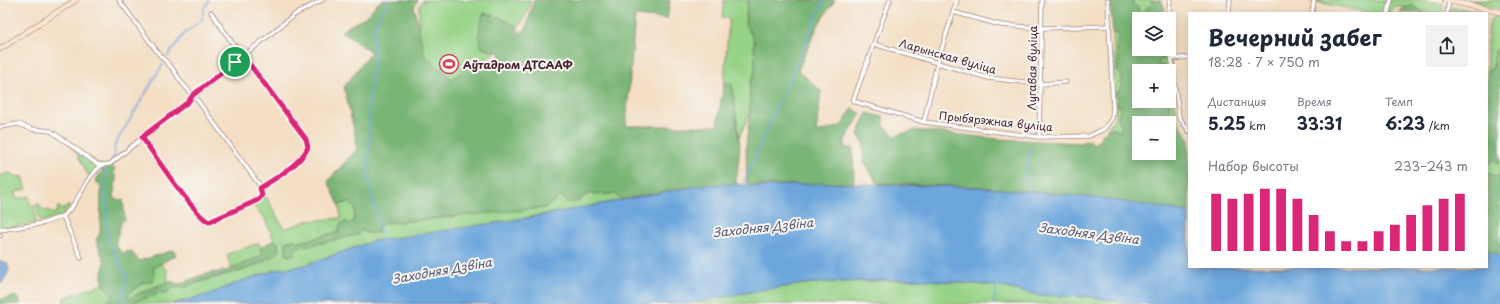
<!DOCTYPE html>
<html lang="ru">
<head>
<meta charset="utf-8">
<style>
	:root { --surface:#fff; --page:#f2f2f3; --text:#1f2937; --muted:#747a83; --accent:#db2777 }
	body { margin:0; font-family:"Playpen Sans",sans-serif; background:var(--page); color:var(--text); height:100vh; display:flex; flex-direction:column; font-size:15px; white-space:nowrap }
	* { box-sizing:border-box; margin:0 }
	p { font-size:13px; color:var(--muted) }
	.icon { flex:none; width:22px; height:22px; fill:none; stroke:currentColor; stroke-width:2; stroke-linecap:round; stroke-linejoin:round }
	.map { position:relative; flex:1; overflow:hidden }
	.details { position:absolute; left:1188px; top:12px; width:300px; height:256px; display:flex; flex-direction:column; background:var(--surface); border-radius:0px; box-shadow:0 2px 10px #0003 }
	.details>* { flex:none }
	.buttons { position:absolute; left:1132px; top:12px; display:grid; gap:8px }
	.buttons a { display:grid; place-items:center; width:44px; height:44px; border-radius:0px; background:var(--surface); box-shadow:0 2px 10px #0003; font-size:20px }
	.pin { position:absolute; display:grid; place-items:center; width:34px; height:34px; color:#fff; margin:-17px; border:2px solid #fff; border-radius:50%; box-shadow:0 1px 4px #0007 }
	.round { display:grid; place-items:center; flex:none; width:42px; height:42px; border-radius:0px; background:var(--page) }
	.head { display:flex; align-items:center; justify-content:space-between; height:68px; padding:0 20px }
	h1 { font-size:22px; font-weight:700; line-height:30px }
	.figures { display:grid; grid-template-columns:repeat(3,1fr); gap:6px; height:68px; padding:4px 20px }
	.figures div { display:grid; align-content:center }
	.figures b { font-size:17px; font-weight:700 }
	.figures small { font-size:11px; font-weight:400 }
	.figures p { font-size:11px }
	.chart { height:112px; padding:8px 20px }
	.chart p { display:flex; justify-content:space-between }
	.chart svg { width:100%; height:72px; margin-top:4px; stroke:var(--accent); stroke-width:6 }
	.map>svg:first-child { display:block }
</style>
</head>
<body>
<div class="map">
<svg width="1500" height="304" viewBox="0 0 1500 304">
	<rect width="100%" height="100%" fill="#f6f6f2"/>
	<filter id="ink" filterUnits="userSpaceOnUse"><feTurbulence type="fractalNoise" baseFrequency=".025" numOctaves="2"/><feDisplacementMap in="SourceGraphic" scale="8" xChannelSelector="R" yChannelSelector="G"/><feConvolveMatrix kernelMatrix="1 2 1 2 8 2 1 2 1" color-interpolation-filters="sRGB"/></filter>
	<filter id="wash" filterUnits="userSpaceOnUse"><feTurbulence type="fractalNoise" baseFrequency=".012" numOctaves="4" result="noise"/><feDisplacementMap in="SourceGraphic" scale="16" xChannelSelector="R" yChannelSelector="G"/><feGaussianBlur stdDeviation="0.9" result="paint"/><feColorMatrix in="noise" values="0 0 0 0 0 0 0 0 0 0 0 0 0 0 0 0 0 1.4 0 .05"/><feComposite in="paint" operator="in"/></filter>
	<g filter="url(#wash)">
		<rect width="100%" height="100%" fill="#f4dfc5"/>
		<g fill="#97d387" stroke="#707959">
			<path d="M423 0H531C523 39 475 67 445 91L419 86V6Z"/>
			<polygon points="724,0 748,0 745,23 754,40 755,72 750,83 750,113 739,137 732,84 724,82 729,18 722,17"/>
			<polygon points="1135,0 1151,0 1153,3 1141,14 1133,5 1132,2"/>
			<polygon points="1307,0 1426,0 1443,4 1443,13 1424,13 1411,5 1392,8 1391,13 1370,13"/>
			<polygon points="1462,0 1500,0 1500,9"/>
			<polygon points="1453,7 1482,13 1449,13"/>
			<polygon points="1496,16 1500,17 1500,46 1495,51 1493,67 1487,72 1487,42 1490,20"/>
			<path d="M1113 33H1119L1117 52 1119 58 1117 64C1122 75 1126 85 1115 94Z"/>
			<polygon points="1169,51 1171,70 1157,64"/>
			<polygon points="1171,73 1177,118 1182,128 1172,121 1169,101 1169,75"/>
			<polygon points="1116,105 1121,107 1122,126 1119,132 1112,128 1106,130 1114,119"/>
			<polygon points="75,150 102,166 96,174 88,175"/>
			<polygon points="1493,159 1500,164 1500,175 1495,177 1488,172 1487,174 1487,163 1489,164"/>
			<polygon points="10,173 19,177 23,176 27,189 15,192 16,199 29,196 31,206 34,205 36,223 5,228 0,227 0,175"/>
			<path d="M264 193 284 229 307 221 341 218 339 205 349 202 355 208 354 221 338 233H331L319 238 297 242 294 248 337 240 362 229 385 223 436 219 561 196 577 202 588 194H616L621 200 600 205 454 230 373 241 302 266 279 269 239 282 210 294 172 304H134L136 301 156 295 158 291 162 293 168 292 170 288C179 289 256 267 263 262 269 258 273 249 278 243L274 240 265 219 252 204 261 199Z"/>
			<polygon points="36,204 39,204 44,211 49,210 53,214 57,212 58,206 63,210 67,206 71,207 61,216 40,222"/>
			<polygon points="259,243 262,253 259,257 231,269 227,254"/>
			<path d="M160 263 167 270 168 281C155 288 139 291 129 300L128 294 144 282 152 268Z"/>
			<polygon points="917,279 997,286 1038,295 1091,297 1132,304 687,304 755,291 812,283"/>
			<polygon points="103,284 114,295 104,304 65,304 63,298"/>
		</g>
		<g fill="#79b574" stroke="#626a50" fill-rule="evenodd">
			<path d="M381 0H418L414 7 425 56 452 79 472 63 493 64 501 53 482 48C477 39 479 22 484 13L494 15 490 20 491 22 497 16 515 25 520 33 526 29 534 0H670L667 19 635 16 626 126H717L724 82 732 84 740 146 736 184 701 185 621 200 615 194H588L577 202 567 203 561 196 545 208 385 223 378 226V233H366L362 230 359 234 337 240 295 248 296 252 294 255 288 256 286 254V242L294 239 297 242C310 242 325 233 338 233L340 224 346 221 348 224 354 221 355 208 349 202 339 205 328 181 358 148 344 87 371 52 341 31 365 17Z"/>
			<polygon points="748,0 835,0 818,25 798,70 821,91 816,133 841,126 853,108 861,114 845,140 845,148 853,148 854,183 747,186 746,145 750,113 750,83 755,72 754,40 745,23"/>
			<path d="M1110 0H1135L1132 2 1133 5 1138 7V11L1141 14 1153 3 1151 0H1161L1165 9 1161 16 1162 19H1139V49H1169L1163 59 1157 63 1171 70V73L1169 75V71H1139V101H1169L1172 121 1182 128 1189 138V212L1098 198 977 187 877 183 863 160 864 143 858 135 867 113 883 117 884 125 894 136 915 130 999 139 1080 143 1089 140 1094 144 1100 140 1101 135 1112 128 1119 131 1122 126C1116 121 1118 114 1121 107L1116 105 1115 94 1120 90 1123 77 1117 71C1117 66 1119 61 1118 57 1117 48 1116 42 1119 33H1113ZM1139 123H1169V153H1139Z"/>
			<polygon points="1411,5 1424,13 1399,13 1405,6"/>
			<polygon points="1500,46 1500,164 1493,159 1489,164 1487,163 1487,72 1493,67 1495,51"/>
			<path d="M111 165 115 170 113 172 116 177 114 199 123 200 125 220H122L115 244 122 253 131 251 139 261 174 250 176 255 153 268 155 275 151 282H144L128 294 129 300 135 295 151 290 168 281 180 284 205 274 230 270 259 257 262 253 261 247 274 240 278 242 279 251 272 258 268 257 262 263C255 264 252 266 247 269 234 274 220 275 207 279 195 283 184 290 171 288L168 292 162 293 158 291 156 295 136 301 134 304H104L114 295C102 286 99 277 105 263L96 240 100 233 101 187 95 181 102 171V166Z"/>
			<polygon points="1488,172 1496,177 1500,175 1500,255 1487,251 1487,184 1489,182 1487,179"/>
			<polygon points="15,296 20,300 20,304 0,304 0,300"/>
		</g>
		<g fill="#6ca6dc" stroke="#5b6284">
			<polygon points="825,183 977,187 1098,198 1189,212 1189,267 1487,267 1487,251 1500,255 1500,304 1132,304 1091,297 1038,295 997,286 917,279 812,283 755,291 687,304 172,304 210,294 239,282 279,269 302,266 373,241 527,218 701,185 736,184 760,187"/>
			<polygon points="0,261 7,263 9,271 2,283 0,283"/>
		</g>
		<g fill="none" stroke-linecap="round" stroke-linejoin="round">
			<g stroke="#6ca6dc" stroke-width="1.5">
				<polyline points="167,57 185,33 202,20 204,9 209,0"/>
				<polyline points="111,161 115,154 114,146 163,64"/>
				<polyline points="105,169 108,240 127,277 121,304"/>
				<polyline points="742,187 824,0"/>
				<path d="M1031 193 1024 176C1028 167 1028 158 1031 148"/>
				<polyline points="383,242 369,182 369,99 374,58 373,28 388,0"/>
				<polyline points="994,304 997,284"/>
			</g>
		</g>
	</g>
	<g filter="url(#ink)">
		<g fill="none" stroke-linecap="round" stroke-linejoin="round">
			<defs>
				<g id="minor">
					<polyline points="119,0 159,54 172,68 182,83 198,101 261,187"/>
					<polyline points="890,0 853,101 924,122 1039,137 1089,136 1104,129 1112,118 1113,109 1108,0"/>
					<polyline points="953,12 1001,25 1042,28 1109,26"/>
					<polyline points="1229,13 1230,0"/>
					<polyline points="1312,13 1314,0"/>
					<polyline points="1388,13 1391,0"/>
					<polyline points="1447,13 1449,1"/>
					<polyline points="1168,19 1170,0"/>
					<polyline points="1169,38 1179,117 1189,131"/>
					<polyline points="874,44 988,78 1041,84 1066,82"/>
					<polyline points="1172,59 1189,57"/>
					<polyline points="924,122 937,64 957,0"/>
					<polyline points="0,127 18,124 32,129 51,131 97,164 102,165 110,164 294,15 322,0"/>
					<path d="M142 137C153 153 194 215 209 222L258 200 262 195 261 187 279 177 307 150 306 139 251 66 242 57 211 12"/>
					<polyline points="1039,137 1042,0"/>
					<path d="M63 216C80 203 84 177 102 165"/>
					<polyline points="0,230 44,223 63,216 81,258"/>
					<polyline points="0,235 0,236"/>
				</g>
				<g id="secondary">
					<polyline points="1445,0 1500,12"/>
					<polyline points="0,49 76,0"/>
				</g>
			</defs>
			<use href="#minor" stroke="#9f7f78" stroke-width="5"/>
			<use href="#secondary" stroke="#9f7f78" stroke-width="6"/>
			<use href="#minor" stroke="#fff" stroke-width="3.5"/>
			<use href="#secondary" stroke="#fce5cf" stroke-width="5"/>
		</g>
	</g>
	<g fill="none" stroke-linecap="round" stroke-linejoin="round" filter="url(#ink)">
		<defs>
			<path id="route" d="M242 57 251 66 306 139 308 147C302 163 275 179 260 188L262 195 258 200 209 222C194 215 153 153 142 137L188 102 193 95Z"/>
		</defs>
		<use href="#route" stroke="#fff" stroke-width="8"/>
		<use href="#route" stroke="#db2777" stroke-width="5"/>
	</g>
	<defs>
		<symbol id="stadium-ring" viewBox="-11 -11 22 22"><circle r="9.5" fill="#f6f6f2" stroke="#d1495b" stroke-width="1.5"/><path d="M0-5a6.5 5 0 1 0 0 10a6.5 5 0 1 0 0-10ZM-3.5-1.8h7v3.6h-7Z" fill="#d1495b"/></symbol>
	</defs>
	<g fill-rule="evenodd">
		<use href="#stadium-ring" x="438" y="53" width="22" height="22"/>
	</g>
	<g text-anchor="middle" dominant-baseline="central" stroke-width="4" stroke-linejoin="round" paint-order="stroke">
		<g font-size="11" fill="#4a1f2b" stroke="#f6f6f2">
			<text transform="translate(948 56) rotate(16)">Ларынская вуліца</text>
			<text transform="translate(1032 68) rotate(-89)">Лугавая вуліца</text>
			<text transform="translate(996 121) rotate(6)">Прыбярэжная вуліца</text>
		</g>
		<g font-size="11" font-weight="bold" fill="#4a1f2b" stroke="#f6f6f2" text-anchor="start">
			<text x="463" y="64">Аўтадром ДТСААФ</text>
		</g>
		<g font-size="12" font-style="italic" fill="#585572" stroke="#f6f6f2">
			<text transform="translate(763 227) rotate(-6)">Заходняя Дзвіна</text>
			<text transform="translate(1089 233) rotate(7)">Заходняя Дзвіна</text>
			<text transform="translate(442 270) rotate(-10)">Заходняя Дзвіна</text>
		</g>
	</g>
</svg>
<div class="buttons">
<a><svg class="icon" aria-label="layers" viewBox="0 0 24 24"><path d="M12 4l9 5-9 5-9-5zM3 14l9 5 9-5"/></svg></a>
<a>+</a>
<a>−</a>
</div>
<div class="pin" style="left:235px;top:62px;background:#1e9e55"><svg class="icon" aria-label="arrive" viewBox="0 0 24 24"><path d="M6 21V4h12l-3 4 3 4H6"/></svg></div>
<section class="details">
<div class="head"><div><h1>Вечерний забег</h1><p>18:28 · 7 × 750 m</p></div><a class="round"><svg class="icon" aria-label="share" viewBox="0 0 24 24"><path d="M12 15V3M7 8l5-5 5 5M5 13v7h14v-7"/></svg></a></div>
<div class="figures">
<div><p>Дистанция</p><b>5.25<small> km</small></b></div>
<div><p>Время</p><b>33:31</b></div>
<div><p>Темп</p><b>6:23<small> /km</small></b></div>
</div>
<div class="chart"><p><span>Набор высоты</span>233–243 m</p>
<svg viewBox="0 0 160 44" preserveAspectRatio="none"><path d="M5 44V9M15 44V12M25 44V9M35 44V6M45 44V6M55 44V12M65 44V22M75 44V32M85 44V38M95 44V38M105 44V32M115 44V28M125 44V22M135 44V16M145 44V12M155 44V9"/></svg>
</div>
</section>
</div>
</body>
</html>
